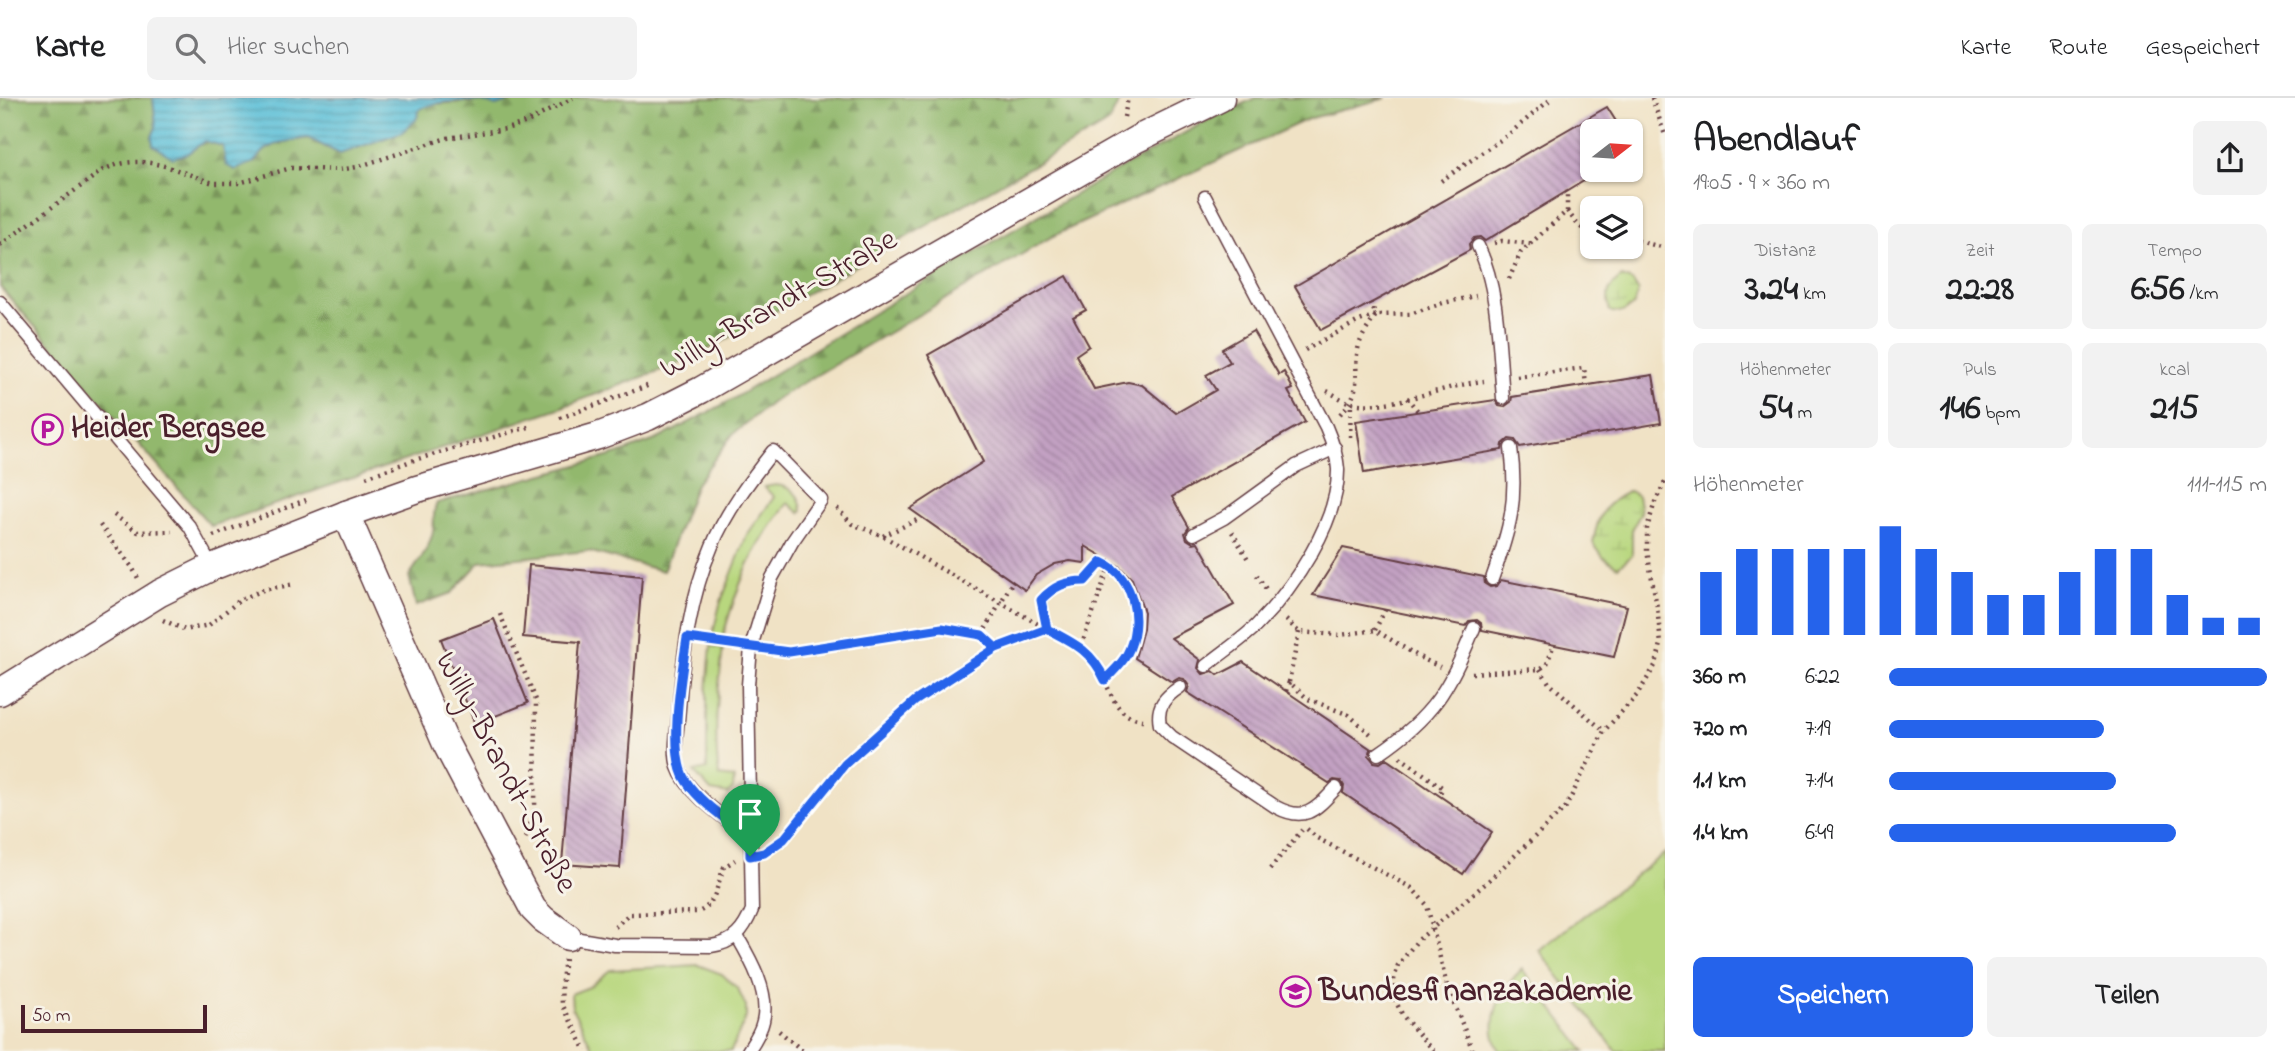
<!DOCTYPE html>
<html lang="de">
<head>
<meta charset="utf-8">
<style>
	:root { --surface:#fff; --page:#f2f2f2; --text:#202124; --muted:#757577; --line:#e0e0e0; --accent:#2563eb }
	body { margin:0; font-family:"Indie Flower",sans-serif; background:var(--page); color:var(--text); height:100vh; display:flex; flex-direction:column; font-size:26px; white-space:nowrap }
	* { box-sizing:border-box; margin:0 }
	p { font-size:23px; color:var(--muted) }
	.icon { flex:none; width:38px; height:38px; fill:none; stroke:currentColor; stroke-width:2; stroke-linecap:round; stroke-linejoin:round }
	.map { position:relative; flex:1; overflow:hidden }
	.details { display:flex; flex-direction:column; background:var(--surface); width:630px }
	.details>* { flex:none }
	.needle { width:46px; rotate:73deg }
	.tools { position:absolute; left:1580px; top:21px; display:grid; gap:14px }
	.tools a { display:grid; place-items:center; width:63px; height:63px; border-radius:10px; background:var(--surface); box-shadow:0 2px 5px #0004; font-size:35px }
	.scale { position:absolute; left:21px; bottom:18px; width:186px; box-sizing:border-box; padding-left:7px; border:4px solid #4a1f2b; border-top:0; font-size:19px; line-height:24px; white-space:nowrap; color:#4a1f2b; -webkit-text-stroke:5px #f7f3e8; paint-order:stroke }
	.pin { position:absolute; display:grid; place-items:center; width:60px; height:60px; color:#fff; margin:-72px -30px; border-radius:50% 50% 50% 0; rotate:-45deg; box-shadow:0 0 7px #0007 }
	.pin .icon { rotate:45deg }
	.round { display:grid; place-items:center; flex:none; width:74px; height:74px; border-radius:10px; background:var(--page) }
	.summary { display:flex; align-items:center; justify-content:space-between; height:119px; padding:0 28px }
	h1 { font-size:38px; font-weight:700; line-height:52px }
	.stats { display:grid; grid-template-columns:repeat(3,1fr); gap:10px; height:119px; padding:7px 28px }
	.stats div { display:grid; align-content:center; border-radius:10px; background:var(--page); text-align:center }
	.stats b { font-size:35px; font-weight:700 }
	.stats small { font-size:19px; font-weight:400 }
	.stats p { font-size:19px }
	.chart { height:196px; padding:14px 28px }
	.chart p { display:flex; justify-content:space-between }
	.chart svg { width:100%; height:126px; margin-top:7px; stroke:var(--accent); stroke-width:6 }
	.button { display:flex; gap:14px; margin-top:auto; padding:14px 28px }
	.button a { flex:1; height:80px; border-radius:10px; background:var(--accent); color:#fff; font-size:28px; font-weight:700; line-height:80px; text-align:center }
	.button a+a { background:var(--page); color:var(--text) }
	ul { padding:0 28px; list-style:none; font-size:23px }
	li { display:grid; grid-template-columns:112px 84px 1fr; align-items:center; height:52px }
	li i { height:18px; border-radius:9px; background:var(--accent) }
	header { display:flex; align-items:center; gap:42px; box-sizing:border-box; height:98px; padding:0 35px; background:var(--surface); border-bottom:2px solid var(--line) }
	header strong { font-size:33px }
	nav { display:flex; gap:38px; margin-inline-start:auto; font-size:24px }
	.search { width:490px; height:63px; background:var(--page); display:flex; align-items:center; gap:18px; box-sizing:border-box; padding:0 24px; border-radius:10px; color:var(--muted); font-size:26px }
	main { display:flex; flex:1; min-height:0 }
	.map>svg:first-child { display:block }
</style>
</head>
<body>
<header>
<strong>Karte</strong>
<div class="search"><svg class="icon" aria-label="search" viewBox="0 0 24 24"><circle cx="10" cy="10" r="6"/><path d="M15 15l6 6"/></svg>Hier suchen</div>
<nav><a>Karte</a><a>Route</a><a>Gespeichert</a></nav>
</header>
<main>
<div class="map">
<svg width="1665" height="953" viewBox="0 0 1665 953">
	<defs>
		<pattern id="forest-firs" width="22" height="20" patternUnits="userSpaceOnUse" patternTransform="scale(1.75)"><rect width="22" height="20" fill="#92b86d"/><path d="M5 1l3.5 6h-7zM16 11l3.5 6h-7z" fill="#79955a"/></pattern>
		<pattern id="wetland-marsh" width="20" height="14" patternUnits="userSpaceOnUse" patternTransform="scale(1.75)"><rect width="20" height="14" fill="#b8d77e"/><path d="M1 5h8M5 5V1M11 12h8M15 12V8" fill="none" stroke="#a0b86d"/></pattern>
		<pattern id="water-rules" width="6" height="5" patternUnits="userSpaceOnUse" patternTransform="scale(1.75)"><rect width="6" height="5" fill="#5abfd8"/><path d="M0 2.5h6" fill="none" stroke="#4c9baf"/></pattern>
		<pattern id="building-back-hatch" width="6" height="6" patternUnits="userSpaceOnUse" patternTransform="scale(1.75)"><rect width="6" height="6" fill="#c3a1c3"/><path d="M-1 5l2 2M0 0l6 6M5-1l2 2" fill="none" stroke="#a0839f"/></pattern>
	</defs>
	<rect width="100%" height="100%" fill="#f7f3e8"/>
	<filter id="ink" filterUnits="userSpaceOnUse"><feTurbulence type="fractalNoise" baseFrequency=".0143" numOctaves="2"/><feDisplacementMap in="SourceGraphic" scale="14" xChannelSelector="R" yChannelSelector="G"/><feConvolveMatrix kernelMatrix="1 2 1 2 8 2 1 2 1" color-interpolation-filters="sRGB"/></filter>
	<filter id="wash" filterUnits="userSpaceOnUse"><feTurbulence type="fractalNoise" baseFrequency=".00686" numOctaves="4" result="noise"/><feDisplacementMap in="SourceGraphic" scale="28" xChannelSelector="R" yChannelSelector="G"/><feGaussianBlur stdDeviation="1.57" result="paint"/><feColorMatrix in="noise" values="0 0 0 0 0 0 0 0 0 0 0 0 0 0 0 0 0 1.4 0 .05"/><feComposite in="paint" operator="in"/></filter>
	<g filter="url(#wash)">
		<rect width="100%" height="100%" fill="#f0e2c5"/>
		<g fill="#b8d77e" stroke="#817b54" stroke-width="2">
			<path d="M776 387C792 389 801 397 802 413L800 415 788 405C752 450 737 487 722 542L712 539 720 506 747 437 774 399 764 389Z"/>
			<path d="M711 548 723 550C718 592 713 635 719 678L734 680 733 691 728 696 711 693 694 674 707 671V592Z"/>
			<polygon points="1665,755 1665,953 1616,953 1539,852"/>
			<polygon points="698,867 722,876 737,890 746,908 746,919 731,953 594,953 572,910 571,896 589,889 610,872"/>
			<path d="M1522 871 1585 953H1500C1484 924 1500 892 1522 871Z"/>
		</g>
		<g fill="url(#forest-firs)" stroke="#6e6c4c" stroke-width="2">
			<polygon points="0,0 153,0 156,29 152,39 188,55 205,43 223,48 226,67 253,65 265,52 278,45 308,40 340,56 402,34 420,11 429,6 485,3 506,5 511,0 1121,0 1108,25 693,260 562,309 211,428 0,189"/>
			<path d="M1255 0H1386L1308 21 1053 138 776 301 733 336 696 386 663 473 588 453 480 464 452 495 416 508 409 478C418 465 430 449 433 433 435 423 432 415 437 405L618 356 658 341 728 304 939 175 1114 74 1208 22Z"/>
		</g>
		<g fill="url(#wetland-marsh)" stroke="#817b54" stroke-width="2">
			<path d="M1622 179 1632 183 1638 193 1634 207 1623 214H1610C1606 197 1607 189 1622 179Z"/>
			<path d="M1630 393 1638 398 1641 414 1632 432V457L1618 469 1603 459 1593 445C1598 417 1603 405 1630 393Z"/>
		</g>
		<path fill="url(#water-rules)" stroke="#526f82" stroke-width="2" d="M153 0H511L506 5 496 8C479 0 437 2 420 11L416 22 402 34 340 56 308 40 278 45 265 52 253 65 235 72 226 67 223 48 205 43 188 55 173 60 153 47 152 39 156 29Z"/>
		<g id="blocks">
			<g fill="url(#building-back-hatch)">
				<polygon points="1607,9 1622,33 1592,33 1592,78 1485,143 1480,139 1474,140 1469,146 1470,152 1321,232 1295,188"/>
				<polygon points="1067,178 1086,212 1073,219 1089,248 1076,257 1094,291 1128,284 1142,287 1176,315 1216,292 1206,277 1230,264 1222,251 1253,233 1279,277 1284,274 1293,291 1288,293 1305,324 1172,399 1189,429 1185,435 1187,441 1193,445 1198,444 1234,507 1171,540 1200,562 1198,570 1203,576 1213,573 1218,577 1243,564 1371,651 1369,658 1374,664 1380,665 1386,661 1492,734 1463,776 1343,695 1344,688 1341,683 1334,682 1329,685 1187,594 1189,588 1184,581 1179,580 1172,584 1135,560 1143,531 1144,514 1132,481 1119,468 1085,448 1085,465 1070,463 1055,466 1036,477 1025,492 910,411 983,364 928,257"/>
				<polygon points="1653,277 1661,325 1520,349 1515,342 1509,341 1503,346 1502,352 1364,375 1356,323 1495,302 1499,308 1504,309 1511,304 1512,299"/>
				<polygon points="1343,450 1484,479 1485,486 1490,489 1497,488 1501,482 1627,508 1614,559 1482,532 1481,525 1477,522 1469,523 1465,528 1313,497"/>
				<polygon points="529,467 642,478 620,770 562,766 580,544 523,539"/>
				<polygon points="494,521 528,605 475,626 441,541"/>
			</g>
		</g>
	</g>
	<g filter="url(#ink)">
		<use href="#blocks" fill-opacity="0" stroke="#633c42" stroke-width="2"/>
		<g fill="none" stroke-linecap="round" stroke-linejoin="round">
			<defs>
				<g id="lane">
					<path d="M1205 99 1326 329C1332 343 1337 356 1338 371 1339 424 1293 490 1257 527 1242 542 1223 554 1206 568"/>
					<path d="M1478 148C1499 190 1499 254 1503 300"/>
					<polyline points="0,204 190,429 212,469"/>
					<polyline points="1194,436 1224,420 1296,368 1335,350"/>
					<path d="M1492 481C1510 431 1518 403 1511 350"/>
					<path d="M1180 589C1165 599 1156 608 1160 627L1172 639 1276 709C1306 725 1316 711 1336 690"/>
					<path d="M1378 656C1433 619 1450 590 1474 530"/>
					<path d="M737 838C751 862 770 895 763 923 761 933 754 944 748 953"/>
					<path d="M568 839 615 847 711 848C734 845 744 832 752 812L748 587 751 549 772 480 792 444 821 402 773 353C750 382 726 414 712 448 690 499 683 556 679 610 678 628 673 652 678 669 687 696 728 722 750 740"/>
				</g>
				<g id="street">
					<polyline points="346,416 446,646 533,811 543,821 568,839"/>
					<polyline points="0,594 160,495 212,469 346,416 417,391 598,338 648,319 701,292 1137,41 1221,0"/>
				</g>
			</defs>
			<use href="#lane" stroke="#633c42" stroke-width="15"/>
			<use href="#street" stroke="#633c42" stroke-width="29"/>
			<g stroke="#633c42" stroke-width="4.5" stroke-dasharray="2 5" stroke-linecap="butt">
				<polyline points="1652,0 1665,37"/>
				<polyline points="1124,19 1128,0"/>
				<polyline points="1441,83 1509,36 1552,0"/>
				<polyline points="1567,113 1579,128 1592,137"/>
				<polyline points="1631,141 1665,150"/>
				<polyline points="1494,145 1502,143 1530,146"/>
				<path d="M0 147 103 72C143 53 174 72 213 85H239L291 70 339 72 357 69 447 40 506 31 527 24 573 0"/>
				<polyline points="1509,181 1521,154 1567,113 1567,92"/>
				<polyline points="1305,252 1357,224 1376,217 1370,204"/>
				<polyline points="1517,279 1584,270 1586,287"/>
				<path d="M1327 293C1334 296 1343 303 1352 305 1388 313 1445 287 1484 283"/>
				<polyline points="1407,300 1418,313"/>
				<path d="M1340 316C1366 290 1351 276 1359 247 1362 237 1370 227 1376 217L1410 216 1443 205 1476 198"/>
				<polyline points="560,320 650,287"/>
				<polyline points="1350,339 1351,306"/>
				<polyline points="366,379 411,363 532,328"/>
				<polyline points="837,410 852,426 883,438 1047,531"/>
				<polyline points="114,417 138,434 172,433"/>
				<polyline points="100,427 132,469 139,482"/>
				<polyline points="1232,434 1248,461"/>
				<polyline points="213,438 306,402"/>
				<polyline points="883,438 919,421"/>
				<polyline points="1257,477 1266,491"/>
				<polyline points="500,516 536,602 535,714 525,740"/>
				<polyline points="163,522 185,532 209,527 240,502 263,492 295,486"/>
				<polyline points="1286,522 1299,534 1340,537 1375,532 1421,560 1440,569"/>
				<path d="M1047 531 1041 502C1054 488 1066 483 1085 483L1102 464C1135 479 1143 525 1127 556 1122 566 1112 574 1105 582"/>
				<polyline points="1375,532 1385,512"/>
				<polyline points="1299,534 1289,584 1308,601 1349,617 1374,639"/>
				<polyline points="982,537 1013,483"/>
				<polyline points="704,542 734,546"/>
				<path d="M1081 549C1087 555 1095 562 1099 570 1111 592 1114 620 1144 622"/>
				<polyline points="767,551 789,554 942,530 982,537 996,549"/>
				<polyline points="1540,571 1549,585 1604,633"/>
				<polyline points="1472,575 1540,571 1547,566 1554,546"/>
				<polyline points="1286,593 1289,584"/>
				<polyline points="1400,659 1443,690 1438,698"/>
				<polyline points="1307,731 1317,740 1412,790 1427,807 1447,888 1473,953"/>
				<polyline points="770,751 784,741 845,666 915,603 996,549 1047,531 1081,549 1111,463"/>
				<polyline points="1270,771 1302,732"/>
				<path d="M615 829 629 816 698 814C716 807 717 786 724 769L735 762"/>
				<polyline points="565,861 561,889 562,906 586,953"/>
				<polyline points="779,933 803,953"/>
				<polyline points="1433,953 1403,918 1394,900 1394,882 1398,867 1417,843 1485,786 1566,709 1604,633 1638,596 1656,566 1661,546 1657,509 1647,453 1647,430 1655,404 1665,384"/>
			</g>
			<use href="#lane" stroke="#fff" stroke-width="12"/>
			<use href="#street" stroke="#fff" stroke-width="26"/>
		</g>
	</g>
	<g fill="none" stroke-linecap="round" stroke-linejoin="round" filter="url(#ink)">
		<defs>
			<path id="route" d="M750 758V740C729 723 701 706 686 683 667 656 682 573 687 540L789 554 942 530 982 537 996 550 1047 531C1074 545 1092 553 1105 582 1112 574 1122 566 1127 556 1143 525 1135 479 1102 464L1085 483C1066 483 1054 488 1041 502L1047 531 996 550 915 603 845 666 784 741 764 755 750 758"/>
		</defs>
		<use href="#route" stroke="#fff" stroke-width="14"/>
		<use href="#route" stroke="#2563eb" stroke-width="9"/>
	</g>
	<defs>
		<symbol id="parking-ring" viewBox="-11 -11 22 22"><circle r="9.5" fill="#f7f3e8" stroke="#b5179e" stroke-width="1.5"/><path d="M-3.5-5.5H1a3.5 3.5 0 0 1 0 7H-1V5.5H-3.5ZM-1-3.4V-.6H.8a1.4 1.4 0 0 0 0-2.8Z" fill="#b5179e"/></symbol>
		<symbol id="university-ring" viewBox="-11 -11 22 22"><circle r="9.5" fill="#f7f3e8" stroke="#b5179e" stroke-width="1.5"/><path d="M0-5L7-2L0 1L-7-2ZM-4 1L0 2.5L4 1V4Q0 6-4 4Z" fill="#b5179e"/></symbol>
	</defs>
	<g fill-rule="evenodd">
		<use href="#parking-ring" x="30" y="314" width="35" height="35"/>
		<use href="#university-ring" x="1278" y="876" width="35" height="35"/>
	</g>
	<g text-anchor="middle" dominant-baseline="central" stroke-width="6" stroke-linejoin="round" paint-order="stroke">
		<g font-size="32" fill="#4a1f2b" stroke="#f7f3e8">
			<text transform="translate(779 207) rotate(-30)">Willy-Brandt-Straße</text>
			<text transform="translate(505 675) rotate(62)">Willy-Brandt-Straße</text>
		</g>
		<g font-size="32" font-weight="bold" fill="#4a1f2b" stroke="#f7f3e8" text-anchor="start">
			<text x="71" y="331">Heider Bergsee</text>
			<text x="1319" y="894">Bundesfinanzakademie</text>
		</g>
	</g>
</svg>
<div class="tools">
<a><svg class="needle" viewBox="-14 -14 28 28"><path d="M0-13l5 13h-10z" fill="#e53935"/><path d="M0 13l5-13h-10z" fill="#757577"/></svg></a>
<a><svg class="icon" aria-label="layers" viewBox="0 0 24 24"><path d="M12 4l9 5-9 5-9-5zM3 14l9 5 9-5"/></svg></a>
</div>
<div class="scale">50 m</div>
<div class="pin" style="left:750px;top:758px;background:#1e9e55"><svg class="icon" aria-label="arrive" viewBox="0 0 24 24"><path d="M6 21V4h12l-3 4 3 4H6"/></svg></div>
</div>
<section class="details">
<div class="summary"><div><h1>Abendlauf</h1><p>19:05 · 9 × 360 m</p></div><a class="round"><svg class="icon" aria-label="share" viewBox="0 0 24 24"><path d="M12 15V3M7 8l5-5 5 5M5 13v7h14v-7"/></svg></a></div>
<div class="stats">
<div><p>Distanz</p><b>3.24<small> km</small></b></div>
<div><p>Zeit</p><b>22:28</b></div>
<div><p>Tempo</p><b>6:56<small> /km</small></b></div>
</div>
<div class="stats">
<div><p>Höhenmeter</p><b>54<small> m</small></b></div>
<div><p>Puls</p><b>146<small> bpm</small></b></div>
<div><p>kcal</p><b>215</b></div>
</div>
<div class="chart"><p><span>Höhenmeter</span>111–115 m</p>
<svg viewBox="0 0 160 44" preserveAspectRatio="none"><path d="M5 44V22M15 44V14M25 44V14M35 44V14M45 44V14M55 44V6M65 44V14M75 44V22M85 44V30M95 44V30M105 44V22M115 44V14M125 44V14M135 44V30M145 44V38M155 44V38"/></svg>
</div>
<ul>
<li><b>360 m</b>6:22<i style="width:100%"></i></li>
<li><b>720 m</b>7:19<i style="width:57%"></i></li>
<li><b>1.1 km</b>7:14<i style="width:60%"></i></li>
<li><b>1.4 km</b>6:49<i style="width:76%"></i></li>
</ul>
<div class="button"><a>Speichern</a><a>Teilen</a></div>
</section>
</main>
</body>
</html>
